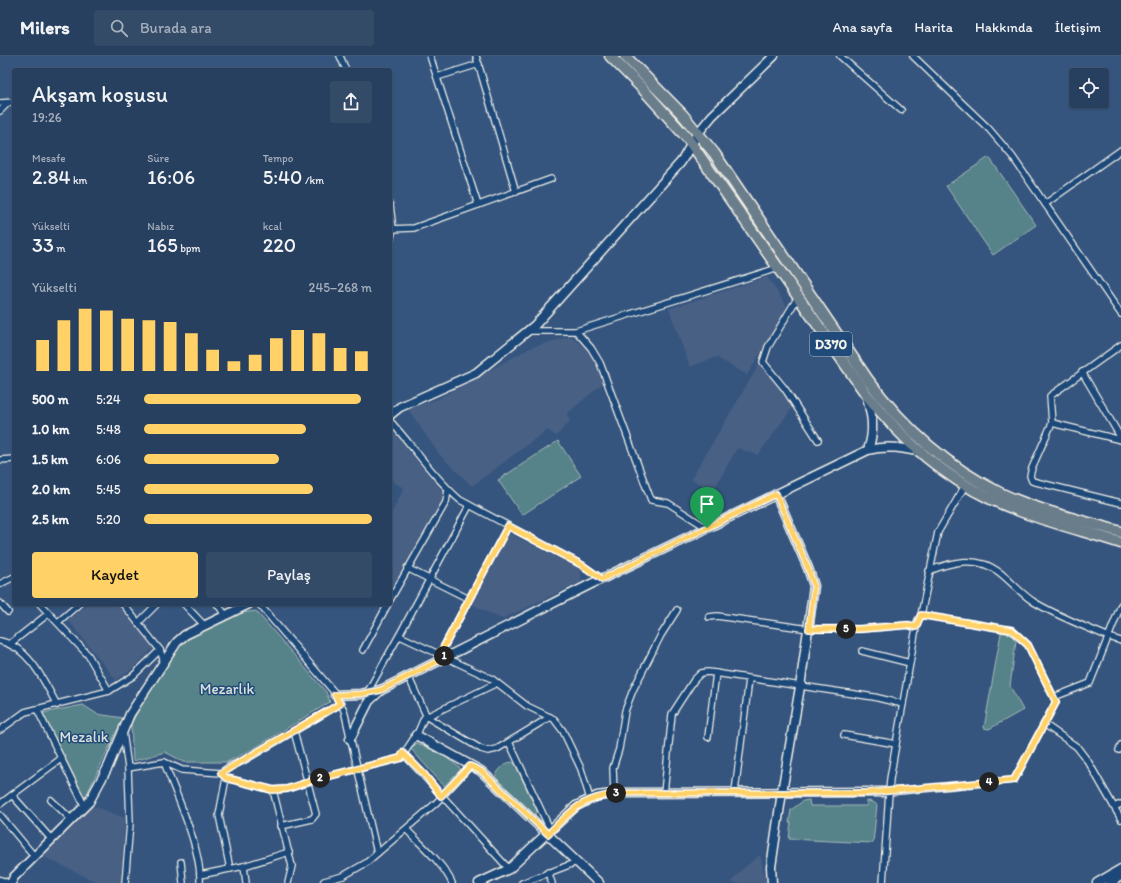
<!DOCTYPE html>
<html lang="tr">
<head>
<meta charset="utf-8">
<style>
	:root { --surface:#28405f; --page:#344b68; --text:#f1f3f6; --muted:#a5afbd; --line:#445974; --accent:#ffd166 }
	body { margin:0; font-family:Itim,sans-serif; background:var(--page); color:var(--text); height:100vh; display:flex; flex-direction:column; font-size:15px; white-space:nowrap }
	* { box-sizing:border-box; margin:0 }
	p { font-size:13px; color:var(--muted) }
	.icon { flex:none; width:22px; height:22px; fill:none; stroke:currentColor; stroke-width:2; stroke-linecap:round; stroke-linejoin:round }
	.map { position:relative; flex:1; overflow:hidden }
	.details { position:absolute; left:12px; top:12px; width:380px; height:538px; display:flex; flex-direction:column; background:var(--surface); border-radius:4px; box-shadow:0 1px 3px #0004,0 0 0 1px var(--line) }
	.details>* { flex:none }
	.buttons { position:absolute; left:1069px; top:12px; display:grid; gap:8px }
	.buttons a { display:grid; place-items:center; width:40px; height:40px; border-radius:4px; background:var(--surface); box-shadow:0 1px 3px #0004,0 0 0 1px var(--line); font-size:20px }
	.pin { position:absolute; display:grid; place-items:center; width:34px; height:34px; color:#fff; margin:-41px -17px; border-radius:50% 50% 50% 0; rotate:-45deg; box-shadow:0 0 4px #0007 }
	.pin .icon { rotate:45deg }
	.km { position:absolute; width:20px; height:20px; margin:-10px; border-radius:50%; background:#222; color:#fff; font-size:11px; line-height:20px; text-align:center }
	.round { display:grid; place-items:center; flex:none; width:42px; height:42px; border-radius:4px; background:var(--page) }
	.summary { display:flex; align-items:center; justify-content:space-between; height:68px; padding:0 20px }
	h1 { font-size:22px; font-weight:600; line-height:30px }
	.figures { display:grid; grid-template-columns:repeat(3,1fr); gap:6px; height:68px; padding:4px 20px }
	.figures div { display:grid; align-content:center }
	.figures b { font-size:20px; font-weight:600 }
	.figures small { font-size:11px; font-weight:400 }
	.figures p { font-size:11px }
	.chart { height:112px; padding:8px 20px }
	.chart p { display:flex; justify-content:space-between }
	.chart svg { width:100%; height:72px; margin-top:4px; stroke:var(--accent); stroke-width:6 }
	.action { display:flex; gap:8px; margin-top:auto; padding:8px 20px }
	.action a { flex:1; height:46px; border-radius:4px; background:var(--accent); color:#111; font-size:16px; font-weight:600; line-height:46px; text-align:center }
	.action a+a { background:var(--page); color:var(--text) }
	ul { padding:0 20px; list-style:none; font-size:13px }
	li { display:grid; grid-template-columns:64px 48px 1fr; align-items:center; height:30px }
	li i { height:10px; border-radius:5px; background:var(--accent) }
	header { display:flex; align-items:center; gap:24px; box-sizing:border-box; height:56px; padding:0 20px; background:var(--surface); border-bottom:1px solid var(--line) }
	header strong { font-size:19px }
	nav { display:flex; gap:22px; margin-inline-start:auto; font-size:14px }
	.search { width:280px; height:36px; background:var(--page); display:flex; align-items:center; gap:10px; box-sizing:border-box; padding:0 14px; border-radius:4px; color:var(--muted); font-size:15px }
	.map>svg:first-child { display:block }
</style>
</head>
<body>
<header>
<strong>Milers</strong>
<div class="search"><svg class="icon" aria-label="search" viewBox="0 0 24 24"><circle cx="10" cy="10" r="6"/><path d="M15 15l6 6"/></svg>Burada ara</div>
<nav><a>Ana sayfa</a><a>Harita</a><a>Hakkında</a><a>İletişim</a></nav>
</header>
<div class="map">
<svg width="1121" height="827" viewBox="0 0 1121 827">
	<rect width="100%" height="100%" fill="#35557f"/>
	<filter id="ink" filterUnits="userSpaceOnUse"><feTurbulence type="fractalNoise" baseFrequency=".025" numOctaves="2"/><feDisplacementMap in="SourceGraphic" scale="8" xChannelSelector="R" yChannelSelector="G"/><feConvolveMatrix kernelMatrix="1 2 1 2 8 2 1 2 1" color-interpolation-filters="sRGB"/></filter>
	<g filter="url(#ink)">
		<g fill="#486085">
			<polygon points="767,221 786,249 786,255 747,319 716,301 690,311 669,253"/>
			<polygon points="571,280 593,299 603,327 567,358 570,365 556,380 547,374 472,430 439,398 408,353 436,344 530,292"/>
			<polygon points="760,307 794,349 758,399 737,392 713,435 691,423"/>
			<polygon points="390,376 393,376 444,437 442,445 395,527 390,525 390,460 404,432 390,424"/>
			<polygon points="509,477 581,513 581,526 502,563 469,547"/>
			<polygon points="89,548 118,548 153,592 136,610 116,624 68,564"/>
			<polygon points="90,750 96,751 125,762 121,827 99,827 42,800"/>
			<polygon points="760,799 766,827 730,827 743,813"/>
		</g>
		<g fill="#578289" stroke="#a6bab8">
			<polygon points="989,101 1036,169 993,199 946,130"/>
			<polygon points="558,385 581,420 522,459 498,424"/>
			<polygon points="256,555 326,636 330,646 253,693 227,706 184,706 165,696 133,705 131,668 164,606 185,581 236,558"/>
			<polygon points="1004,576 1010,577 1016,585 1010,630 1023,654 989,673 984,672 1001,577"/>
			<polygon points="83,649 97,658 123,662 85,742 43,659 43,657"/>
			<polygon points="417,687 442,698 461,713 444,730 411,693"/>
			<path d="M512 706 515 708 537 755 535 759 493 724C498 716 502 707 512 706Z"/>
			<polygon points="809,744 810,750 867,750 867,745 873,746 877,749 873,787 789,783 791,766 789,767 791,754 803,745"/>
		</g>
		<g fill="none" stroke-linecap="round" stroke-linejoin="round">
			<defs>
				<g id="street">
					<polyline points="340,0 346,14"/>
					<polyline points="430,0 478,149"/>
					<polyline points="476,0 516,136"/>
					<polyline points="840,0 901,54"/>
					<polyline points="913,0 989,73 1012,100 1121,258"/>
					<polyline points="437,21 479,8"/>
					<polyline points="0,47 14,46"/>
					<polyline points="0,55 8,47"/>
					<polyline points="1045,148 1121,94"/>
					<polyline points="390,149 393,173 390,185"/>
					<polyline points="390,173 414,172 551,123"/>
					<polyline points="798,241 768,291 763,306 785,333 818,384"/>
					<polyline points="529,275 576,275 591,292 600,307 651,444 668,447 707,472"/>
					<polyline points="576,275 778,212"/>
					<polyline points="1121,289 1050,340 1052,367 1032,412 1030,420 1032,425 1121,447"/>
					<polyline points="1082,316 1121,382"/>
					<path d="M390 365C414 391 433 421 460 444L582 509 602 523"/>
					<polyline points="1052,367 1121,384"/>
					<polyline points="0,404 14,403"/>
					<polyline points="407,512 469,543"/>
					<path d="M929 515C951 506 977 499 999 516 1011 525 1021 538 1034 546 1057 560 1084 570 1109 581L1121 585"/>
					<polyline points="0,528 14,521"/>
					<polyline points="390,544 446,446 448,434"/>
					<polyline points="0,547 8,556"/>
					<polyline points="40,548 88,599 109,635"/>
					<polyline points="123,548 160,594 164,606"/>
					<polyline points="184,548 204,569"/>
					<polyline points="217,548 225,558"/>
					<polyline points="259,548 334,636 344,654 377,797"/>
					<polyline points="921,559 938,476 966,428"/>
					<polyline points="709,561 717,560 809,573 860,573 908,569 916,571"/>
					<polyline points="58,566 79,548"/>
					<polyline points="138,567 157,548"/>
					<polyline points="400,580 492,623 527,650 554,663 563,675 581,713 590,743"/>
					<path d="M0 585C29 591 44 625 57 649"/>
					<polyline points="11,587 48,558"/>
					<polyline points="363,594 388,548"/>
					<polyline points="862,595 910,607"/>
					<polyline points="440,598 508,470"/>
					<polyline points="408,620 427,661 481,693 488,695 497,693 550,661"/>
					<polyline points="367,637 401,576 469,450"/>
					<polyline points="1054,641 1090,627 1121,549"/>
					<polyline points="37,653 85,751"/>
					<polyline points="1044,668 1077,691 1089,707 1121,763"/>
					<polyline points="0,674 25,656 109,635 133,620 160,594"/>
					<polyline points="123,676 128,712 164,706 182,714 221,717 226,722 273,734 287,733 317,723 401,702 418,676 424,662 497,627"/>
					<polyline points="844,679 896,688"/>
					<polyline points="708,681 716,617"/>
					<polyline points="509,686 548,769 548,779"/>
					<polyline points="1119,694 1121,689"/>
					<polyline points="403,697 509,813"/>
					<path d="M164 706C176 739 202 793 200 827"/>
					<polyline points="221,717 230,710 243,705 340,648"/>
					<polyline points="226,722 219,759 230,813"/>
					<polyline points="273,734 292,810 288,827"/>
					<polyline points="735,736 749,623"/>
					<polyline points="664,737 672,658 694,624 701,617 708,616 874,641 903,648"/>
					<polyline points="614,738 613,712 619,693 625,655 633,634 661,579 677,554"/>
					<polyline points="12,739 52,784"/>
					<polyline points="51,744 72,764"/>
					<polyline points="0,748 62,702"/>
					<polyline points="1114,751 1121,748"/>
					<polyline points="0,759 35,801"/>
					<polyline points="281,770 312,763 316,758 294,675"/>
					<path d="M407 774C422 790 443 807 452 827"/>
					<polyline points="181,806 183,827"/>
					<polyline points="244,810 246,827"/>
					<polyline points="548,816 552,827"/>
					<polyline points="200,819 244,810 289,796"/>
					<polyline points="125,827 130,767 128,712"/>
					<polyline points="323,827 324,825 343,820 366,807 436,747 470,710"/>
					<polyline points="522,827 577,806"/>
					<polyline points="883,827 889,736 890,723 917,566 921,559 1011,574 1028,589 1056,646 1014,724 889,736"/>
				</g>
				<g id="secondary">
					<path d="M867 341C872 360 875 374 868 394 887 389 903 392 921 396"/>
					<polyline points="390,359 400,351 476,317 535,269 681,106 698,77 712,60 774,0"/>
					<polyline points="381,634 587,530 868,394"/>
					<polyline points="335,639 361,638 381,634 369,645 350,683"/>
					<polyline points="416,679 481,715 599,827"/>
					<polyline points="0,825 5,827"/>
					<polyline points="11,827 14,821 89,746 108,711 130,658 177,586 185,579 249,548"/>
					<polyline points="479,827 509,813 576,750 597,740 620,737 889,736"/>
					<polyline points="772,827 771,811 782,736 800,631 814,530 808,512 776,438"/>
					<polyline points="1097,827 1121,813"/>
					<polyline points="1110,827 1121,820"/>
				</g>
				<g id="highway">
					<path d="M610 0 642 32 688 83 866 338C899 380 942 420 991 443 1032 462 1078 473 1121 487"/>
					<path d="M625 0 682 58 714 97 868 324C903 371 947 411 1000 437 1038 455 1081 464 1121 476"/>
				</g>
			</defs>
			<use href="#street" stroke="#f4f1e8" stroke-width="8"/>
			<use href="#secondary" stroke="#f4f1e8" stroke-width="11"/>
			<use href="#highway" stroke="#f4f1e8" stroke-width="13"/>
			<use href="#street" stroke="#1f4a7a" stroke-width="5.5"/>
			<use href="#secondary" stroke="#1f4a7a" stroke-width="8"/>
			<use href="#highway" stroke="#6b7d8b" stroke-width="10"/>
		</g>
	</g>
	<g fill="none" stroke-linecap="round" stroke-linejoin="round" filter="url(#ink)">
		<defs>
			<path id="route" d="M776 438 808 512 814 530 809 573H860L908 569 916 571 921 559 1012 574 1028 589 1056 646 1014 724 866 737H620C580 743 575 751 548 778L481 715 470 710 441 740 424 718 403 697 401 702 317 723 287 733 273 734 226 722 221 717 340 648 335 639 361 638 381 634 446 601 440 598 508 470 582 509 602 523Z"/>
		</defs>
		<use href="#route" stroke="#fff" stroke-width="8"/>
		<use href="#route" stroke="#ffd166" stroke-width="5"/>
	</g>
	<g text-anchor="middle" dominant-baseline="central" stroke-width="3" stroke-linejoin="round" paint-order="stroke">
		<rect fill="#1f4a7a" stroke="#b4bfc7" stroke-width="1" x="810" y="276" width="42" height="24" rx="3"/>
		<g font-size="14" font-weight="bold" fill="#f4f1e8">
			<text x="831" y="288">D370</text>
		</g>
		<g font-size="15" fill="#dce0da" stroke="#1f4a7a">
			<text x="227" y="633">Mezarlık</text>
			<text x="84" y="681">Mezalık</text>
		</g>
	</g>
</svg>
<div class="buttons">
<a><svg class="icon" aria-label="locate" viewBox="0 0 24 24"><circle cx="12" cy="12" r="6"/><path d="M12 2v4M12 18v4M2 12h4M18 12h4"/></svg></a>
</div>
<div class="pin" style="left:707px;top:472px;background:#1e9e55"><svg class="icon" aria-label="arrive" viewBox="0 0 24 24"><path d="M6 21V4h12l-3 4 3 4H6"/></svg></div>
<b class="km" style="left:444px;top:600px">1</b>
<b class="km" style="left:320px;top:722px">2</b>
<b class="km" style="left:616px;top:737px">3</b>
<b class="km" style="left:989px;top:726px">4</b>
<b class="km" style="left:846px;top:573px">5</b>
<section class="details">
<div class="summary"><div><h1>Akşam koşusu</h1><p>19:26</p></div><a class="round"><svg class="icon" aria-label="share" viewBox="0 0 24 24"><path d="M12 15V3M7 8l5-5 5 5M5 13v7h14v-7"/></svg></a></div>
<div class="figures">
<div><p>Mesafe</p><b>2.84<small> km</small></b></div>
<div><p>Süre</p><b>16:06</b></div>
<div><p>Tempo</p><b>5:40<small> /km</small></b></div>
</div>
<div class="figures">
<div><p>Yükselti</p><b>33<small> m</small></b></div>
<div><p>Nabız</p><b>165<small> bpm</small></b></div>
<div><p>kcal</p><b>220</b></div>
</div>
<div class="chart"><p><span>Yükselti</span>245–268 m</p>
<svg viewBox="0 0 160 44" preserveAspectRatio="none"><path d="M5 44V25M15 44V13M25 44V6M35 44V7M45 44V12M55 44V13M65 44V14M75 44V21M85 44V31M95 44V38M105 44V34M115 44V24M125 44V19M135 44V21M145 44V30M155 44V32"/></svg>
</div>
<ul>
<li><b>500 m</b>5:24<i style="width:95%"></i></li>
<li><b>1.0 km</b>5:48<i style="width:71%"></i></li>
<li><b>1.5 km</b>6:06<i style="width:59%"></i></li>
<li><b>2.0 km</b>5:45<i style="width:74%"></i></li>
<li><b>2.5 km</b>5:20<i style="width:100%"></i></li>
</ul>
<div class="action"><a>Kaydet</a><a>Paylaş</a></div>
</section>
</div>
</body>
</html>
